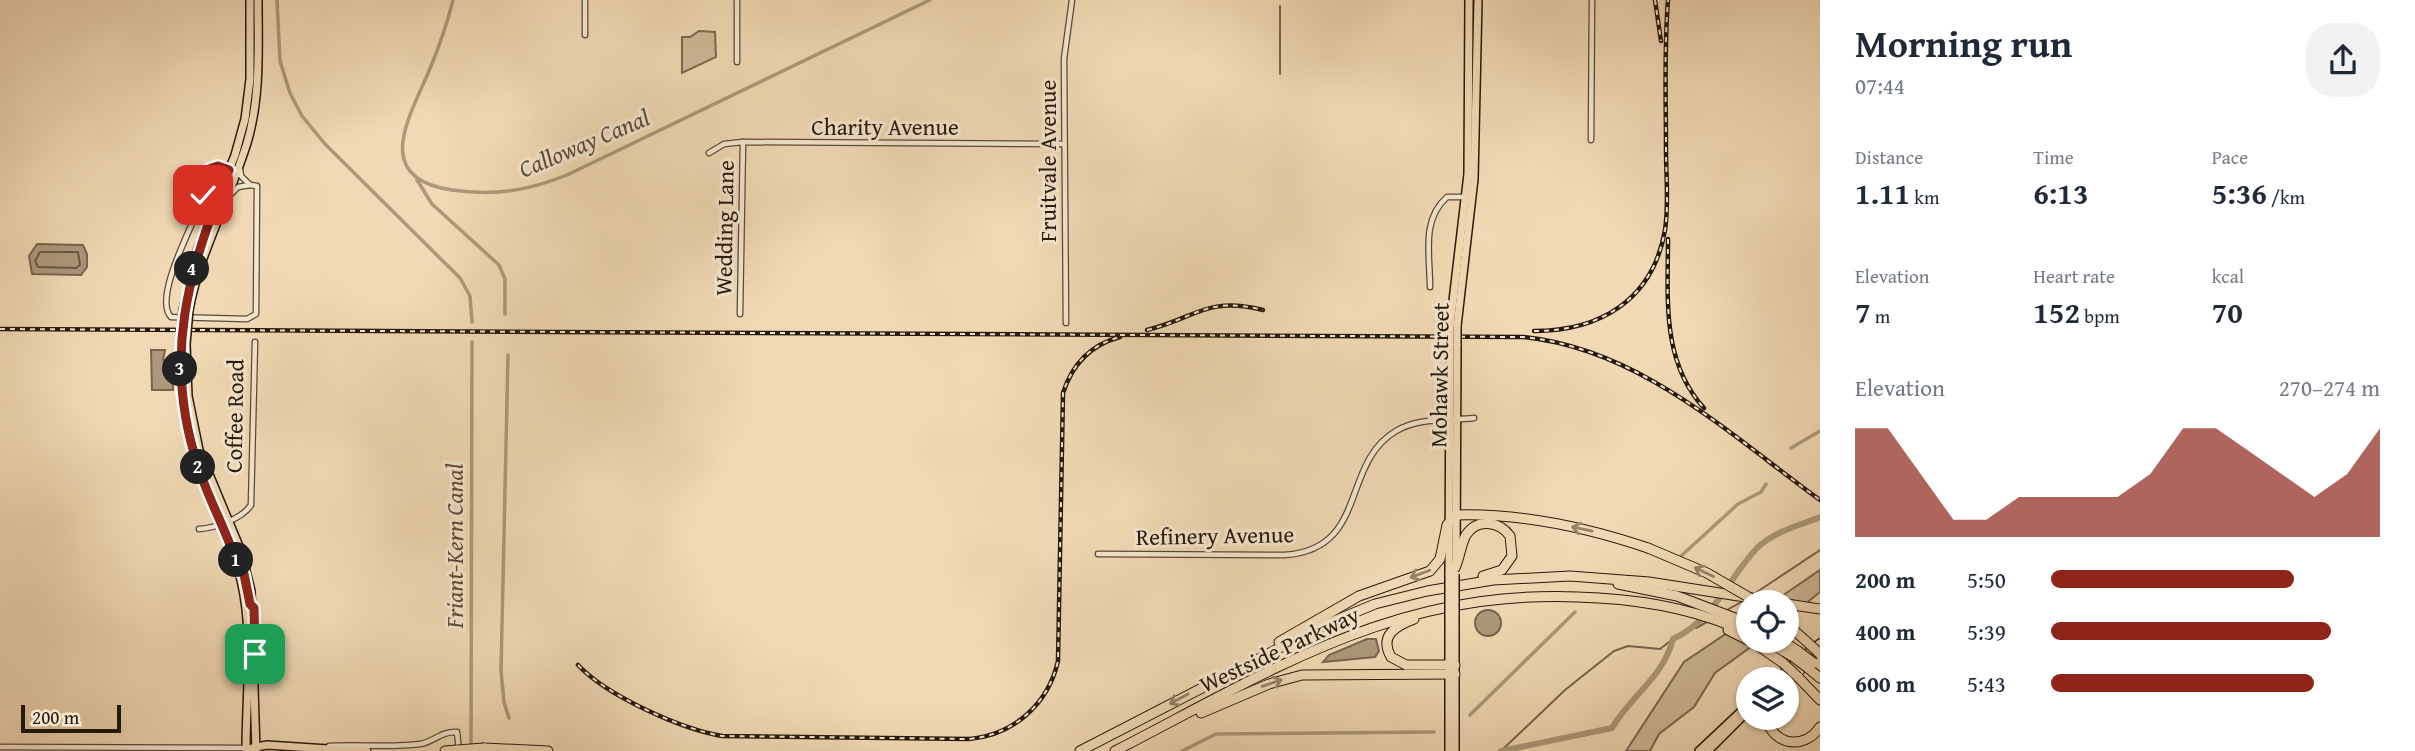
<!DOCTYPE html>
<html lang="en">
<head>
<meta charset="utf-8">
<style>
	:root { --surface:#fff; --page:#f2f2f3; --text:#1f2937; --muted:#747a83; --accent:#8f2418 }
	body { margin:0; font-family:"Gentium Book Plus",serif; background:var(--page); color:var(--text); height:100vh; display:flex; flex-direction:column; font-size:26px; white-space:nowrap }
	* { box-sizing:border-box; margin:0 }
	p { font-size:23px; color:var(--muted) }
	.icon { flex:none; width:38px; height:38px; fill:none; stroke:currentColor; stroke-width:2; stroke-linecap:round; stroke-linejoin:round }
	.map { position:relative; flex:1; overflow:hidden }
	.details { display:flex; flex-direction:column; background:var(--surface); width:595px }
	.details>* { flex:none }
	.tools { position:absolute; left:1736px; top:590px; display:grid; gap:14px }
	.tools a { display:grid; place-items:center; width:63px; height:63px; border-radius:50%; background:var(--surface); box-shadow:0 2px 5px #0004; font-size:35px }
	.scale { position:absolute; left:21px; bottom:18px; width:100px; box-sizing:border-box; padding-left:7px; border:4px solid #27190a; border-top:0; font-size:19px; line-height:24px; white-space:nowrap; color:#27190a; -webkit-text-stroke:5px #f5e6ce; paint-order:stroke }
	.pin { position:absolute; display:grid; place-items:center; width:60px; height:60px; color:#fff; margin:-30px; border-radius:14px; box-shadow:0 4px 10px #0006 }
	.km { position:absolute; width:35px; height:35px; margin:-18px; border-radius:50%; background:#222; color:#fff; font-size:19px; line-height:35px; text-align:center }
	.round { display:grid; place-items:center; flex:none; width:74px; height:74px; border-radius:28px; background:var(--page) }
	.headline { display:flex; align-items:center; justify-content:space-between; height:119px; padding:0 35px }
	h1 { font-size:38px; font-weight:800; line-height:52px }
	.figures { display:grid; grid-template-columns:repeat(3,1fr); gap:10px; height:119px; padding:7px 35px }
	.figures div { display:grid; align-content:center }
	.figures b { font-size:30px; font-weight:800 }
	.figures small { font-size:19px; font-weight:400 }
	.figures p { font-size:19px }
	.chart { height:196px; padding:14px 35px }
	.chart p { display:flex; justify-content:space-between }
	.chart svg { width:100%; height:126px; margin-top:7px; fill:var(--accent); opacity:.7 }
	ul { padding:0 35px; list-style:none; font-size:23px }
	li { display:grid; grid-template-columns:112px 84px 1fr; align-items:center; height:52px }
	li i { height:18px; border-radius:9px; background:var(--accent) }
	main { display:flex; flex:1; min-height:0 }
	.map>svg:first-child { display:block }
</style>
</head>
<body>
<main>
<div class="map">
<svg width="1820" height="751" viewBox="0 0 1820 751">
	<rect width="100%" height="100%" fill="#f0d9b4"/>
	<filter id="stains"><feTurbulence type="fractalNoise" baseFrequency=".00286" numOctaves="4"/><feColorMatrix values="0 0 0 0 .2 0 0 0 0 .09 0 0 0 0 .02 0 0 0 .5 -.17"/></filter>
	<radialGradient id="worn" r=".72"><stop offset=".6" stop-color="#630" stop-opacity="0"/><stop offset="1" stop-color="#630" stop-opacity=".3"/></radialGradient>
	<g fill="#ceb897" stroke="#7a6850" stroke-width="2">
		<polygon points="699,31 715,32 716,57 682,73 682,37 690,37"/>
		<polygon points="1820,570 1820,592 1787,619 1787,602 1773,602"/>
		<polygon points="1748,619 1748,640 1759,641 1715,673 1694,707 1659,734 1650,751 1626,751 1684,662"/>
	</g>
	<g fill="#ac987a" stroke="#77654d" stroke-width="2">
		<polygon points="37,244 83,245 87,254 87,267 81,275 32,274 29,256"/>
		<polygon points="151,350 165,350 163,360 172,361 173,390 152,390"/>
		<circle cx="1488" cy="623" r="13"/>
		<polygon points="1367,639 1376,639 1379,651 1375,657 1323,662 1329,655"/>
	</g>
	<g fill="none" stroke-linecap="round" stroke-linejoin="round">
		<polygon stroke="#6a5842" stroke-width="2" points="40,252 78,252 80,265 76,268 38,267 35,261"/>
		<g stroke="#77654d" stroke-width="2">
			<polyline points="1280,74 1280,6"/>
			<polyline points="1754,594 1820,550"/>
			<polyline points="1727,610 1743,601"/>
			<polyline points="1696,628 1707,622"/>
			<polyline points="1502,750 1565,690 1614,651 1628,646 1660,649 1673,639"/>
		</g>
		<g stroke="#ac987a" stroke-width="3.5">
			<polyline points="277,0 280,61 290,93 302,116 325,144 460,278 470,296 472,322"/>
			<path d="M453 0C447 25 439 47 429 71 408 120 372 178 452 190 495 196 527 191 567 175L930 0"/>
			<polyline points="417,180 432,204 499,265 505,279 505,314"/>
			<polyline points="508,355 501,671 504,702 509,718"/>
			<polyline points="1791,448 1820,431"/>
			<polyline points="1680,557 1738,504 1761,492 1766,484"/>
			<polyline points="1470,715 1575,612"/>
			<polyline points="471,749 472,342"/>
			<polyline points="1182,751 1216,734 1434,732"/>
		</g>
		<path stroke="#ac987a" stroke-width="6" d="M1501 751 1612 728C1631 695 1663 678 1673 639 1715 619 1727 580 1757 548 1775 531 1798 526 1820 517"/>
		<defs>
			<g id="minor">
				<polyline points="737,0 737,62"/>
				<polyline points="585,35 585,0"/>
				<polyline points="1591,140 1592,0"/>
				<polyline points="709,153 724,144 743,142 1064,144"/>
				<path d="M229 170 215 166 207 173C205 183 204 194 200 205 192 227 153 298 171 317L247 319 256 314 257 186 250 185"/>
				<polyline points="231,194 238,187 250,185 241,176 240,169"/>
				<path d="M1430 287C1430 255 1421 220 1447 197H1465"/>
				<polyline points="740,314 743,142"/>
				<polyline points="1066,323 1064,59 1072,0"/>
				<path d="M199 529C215 528 242 519 251 505L255 342"/>
				<path d="M1098 554 1285 555C1369 549 1340 464 1396 431 1419 417 1449 421 1474 418"/>
				<path d="M329 746C359 744 391 748 420 744 434 742 441 731 457 732L459 750"/>
				<polyline points="0,747 245,748"/>
			</g>
			<g id="major">
				<polyline points="183,310 198,248 235,155 245,119 250,79 250,0"/>
				<path d="M189 310C200 251 229 201 247 143 261 97 258 48 258 0"/>
				<polyline points="1450,326 1468,174 1469,0"/>
				<polyline points="1457,326 1474,179 1478,0"/>
				<path d="M180 344C180 395 188 443 207 490 218 520 234 548 241 580 254 635 246 695 246 751"/>
				<polyline points="186,344 188,396 199,450 241,551 251,591 256,751"/>
				<polyline points="1456,561 1457,344"/>
				<polyline points="1449,575 1450,344"/>
				<polyline points="1776,679 1820,643"/>
				<polyline points="252,748 267,745 359,751"/>
				<polyline points="1449,751 1449,613"/>
				<polyline points="1455,751 1455,612"/>
				<polyline points="1699,751 1748,705"/>
				<polyline points="1708,751 1747,712"/>
			</g>
			<g id="highway">
				<path d="M1455 568C1460 557 1461 544 1466 535 1477 518 1499 521 1510 536L1512 556 1502 570 1483 576"/>
				<polyline points="1618,584 1677,596 1748,623"/>
				<polyline points="1787,604 1820,609"/>
				<path d="M1414 619C1395 626 1379 636 1391 657L1406 665H1455"/>
				<polyline points="1787,624 1806,641"/>
				<polyline points="1728,630 1748,640"/>
				<polyline points="1750,640 1783,663"/>
				<polyline points="1764,640 1792,656"/>
				<polyline points="1781,640 1798,651"/>
				<path d="M1279 642 1359 596 1430 571 1440 559 1447 525 1455 515C1520 513 1586 527 1648 548"/>
				<polyline points="1808,668 1820,678"/>
				<polyline points="1798,677 1820,700"/>
				<polyline points="1787,681 1809,662"/>
				<polyline points="1201,713 1269,684 1302,675 1455,674"/>
				<path d="M1766 718C1773 745 1804 751 1820 727"/>
				<polyline points="484,748 548,751"/>
				<polyline points="359,751 366,751"/>
				<polyline points="445,751 457,750"/>
				<polyline points="1080,751 1322,626 1375,604 1427,591 1493,580 1570,576 1649,582 1777,602"/>
				<path d="M1115 751C1280 666 1404 584 1599 598 1651 601 1701 611 1748 633"/>
			</g>
		</defs>
		<use href="#minor" stroke="#594934" stroke-width="7"/>
		<use href="#major" stroke="#27190a" stroke-width="10"/>
		<use href="#highway" stroke="#27190a" stroke-width="11"/>
		<use href="#minor" stroke="#f5e6ce" stroke-width="4.5"/>
		<use href="#major" stroke="#f0d9b4" stroke-width="7"/>
		<use href="#highway" stroke="#f0d9b4" stroke-width="9"/>
		<defs>
			<g id="rail">
				<polyline points="1655,0 1661,41"/>
				<path d="M1668 239C1668 298 1661 361 1704 408"/>
				<path d="M0 329 1523 337C1640 349 1729 434 1820 500"/>
				<path d="M1147 330C1196 318 1207 296 1263 310"/>
				<path d="M1534 331C1600 331 1653 300 1665 230 1669 205 1666 176 1666 150 1666 100 1664 50 1668 0"/>
				<path d="M578 665C607 696 681 729 722 736L969 739C1013 735 1048 705 1058 661L1063 393C1072 365 1090 345 1120 337"/>
			</g>
		</defs>
		<use href="#rail" stroke="#27190a" stroke-width="4.5"/>
		<use href="#rail" stroke="#f5e6ce" stroke-width="2" stroke-dasharray="5" stroke-linecap="butt"/>
		<defs>
			<g id="major-bridge">
				<polyline points="180,344 183,310"/>
				<polyline points="186,344 189,310"/>
				<polyline points="1450,344 1450,326"/>
				<polyline points="1457,344 1457,326"/>
				<polyline points="1455,612 1455,574"/>
				<polyline points="1449,613 1449,575"/>
			</g>
			<g id="highway-bridge">
				<polyline points="1648,548 1707,573 1757,602"/>
				<polyline points="1806,641 1820,654"/>
				<polyline points="1798,651 1814,663"/>
				<polyline points="1792,656 1808,668"/>
				<polyline points="1783,663 1798,677"/>
				<polyline points="457,750 484,748"/>
			</g>
		</defs>
		<use href="#major-bridge" stroke="#27190a" stroke-width="10" stroke-linecap="butt"/>
		<use href="#highway-bridge" stroke="#27190a" stroke-width="11" stroke-linecap="butt"/>
		<use href="#major-bridge" stroke="#f0d9b4" stroke-width="7"/>
		<use href="#highway-bridge" stroke="#f0d9b4" stroke-width="9"/>
	</g>
	<defs><path id="oneway-shaft" d="M-6 0H5M1.5-3L5.5 0L1.5 3" fill="none" stroke-width="1.6" stroke-linecap="round" stroke-linejoin="round" transform="scale(1.75)"/></defs>
	<g stroke="#968368">
		<use href="#oneway-shaft" transform="translate(1582 529) rotate(-168)"/>
		<use href="#oneway-shaft" transform="translate(1704 572) rotate(-154)"/>
		<use href="#oneway-shaft" transform="translate(1420 574) rotate(159)"/>
		<use href="#oneway-shaft" transform="translate(1272 683) rotate(-19)"/>
		<use href="#oneway-shaft" transform="translate(1179 699) rotate(152)"/>
	</g>
	<g fill="none" stroke-linecap="round" stroke-linejoin="round">
		<defs>
			<path id="route" d="M203 195 209 169 218 166 229 170C188 271 162 358 198 466 209 502 229 534 239 571L244 574 250 604 254 608 255 654"/>
		</defs>
		<use href="#route" stroke="#fff" stroke-width="14"/>
		<use href="#route" stroke="#8f2418" stroke-width="9"/>
	</g>
	<g text-anchor="middle" dominant-baseline="central" stroke-width="6" stroke-linejoin="round" paint-order="stroke">
		<g font-size="23" fill="#27190a" stroke="#f5e6ce">
			<text x="885" y="126">Charity Avenue</text>
			<text transform="translate(1047 161) rotate(-90)">Fruitvale Avenue</text>
			<text transform="translate(724 228) rotate(-89)">Wedding Lane</text>
			<text transform="translate(1439 375) rotate(-89)">Mohawk Street</text>
			<text transform="translate(234 416) rotate(-89)">Coffee Road</text>
			<text transform="translate(1215 535) rotate(-1)">Refinery Avenue</text>
			<text transform="translate(1279 649) rotate(-25)">Westside Parkway</text>
		</g>
		<g font-size="24" font-style="italic" fill="#5c4c37" stroke="#f5e6ce">
			<text transform="translate(584 143) rotate(-23)">Calloway Canal</text>
			<text transform="translate(454 546) rotate(-90)">Friant-Kern Canal</text>
		</g>
	</g>
	<rect width="100%" height="100%" filter="url(#stains)"/>
	<rect width="100%" height="100%" fill="url(#worn)"/>
</svg>
<div class="tools">
<a><svg class="icon" aria-label="locate" viewBox="0 0 24 24"><circle cx="12" cy="12" r="6"/><path d="M12 2v4M12 18v4M2 12h4M18 12h4"/></svg></a>
<a><svg class="icon" aria-label="layers" viewBox="0 0 24 24"><path d="M12 4l9 5-9 5-9-5zM3 14l9 5 9-5"/></svg></a>
</div>
<div class="scale">200 m</div>
<div class="pin" style="left:255px;top:654px;background:#1e9e55"><svg class="icon" aria-label="arrive" viewBox="0 0 24 24"><path d="M6 21V4h12l-3 4 3 4H6"/></svg></div>
<div class="pin" style="left:203px;top:195px;background:#d93025"><svg class="icon" aria-label="check" viewBox="0 0 24 24"><path d="M5 12l5 5 9-10"/></svg></div>
<b class="km" style="left:236px;top:560px">1</b>
<b class="km" style="left:198px;top:467px">2</b>
<b class="km" style="left:180px;top:369px">3</b>
<b class="km" style="left:192px;top:269px">4</b>
</div>
<section class="details">
<div class="headline"><div><h1>Morning run</h1><p>07:44</p></div><a class="round"><svg class="icon" aria-label="share" viewBox="0 0 24 24"><path d="M12 15V3M7 8l5-5 5 5M5 13v7h14v-7"/></svg></a></div>
<div class="figures">
<div><p>Distance</p><b>1.11<small> km</small></b></div>
<div><p>Time</p><b>6:13</b></div>
<div><p>Pace</p><b>5:36<small> /km</small></b></div>
</div>
<div class="figures">
<div><p>Elevation</p><b>7<small> m</small></b></div>
<div><p>Heart rate</p><b>152<small> bpm</small></b></div>
<div><p>kcal</p><b>70</b></div>
</div>
<div class="chart"><p><span>Elevation</span>270–274 m</p>
<svg viewBox="0 0 160 44" preserveAspectRatio="none"><path d="M0 44V6L10 6L20 22L30 38L40 38L50 30L60 30L70 30L80 30L90 22L100 6L110 6L120 14L130 22L140 30L150 22L160 6V44z"/></svg>
</div>
<ul>
<li><b>200 m</b>5:50<i style="width:74%"></i></li>
<li><b>400 m</b>5:39<i style="width:85%"></i></li>
<li><b>600 m</b>5:43<i style="width:80%"></i></li>
</ul>
</section>
</main>
</body>
</html>
